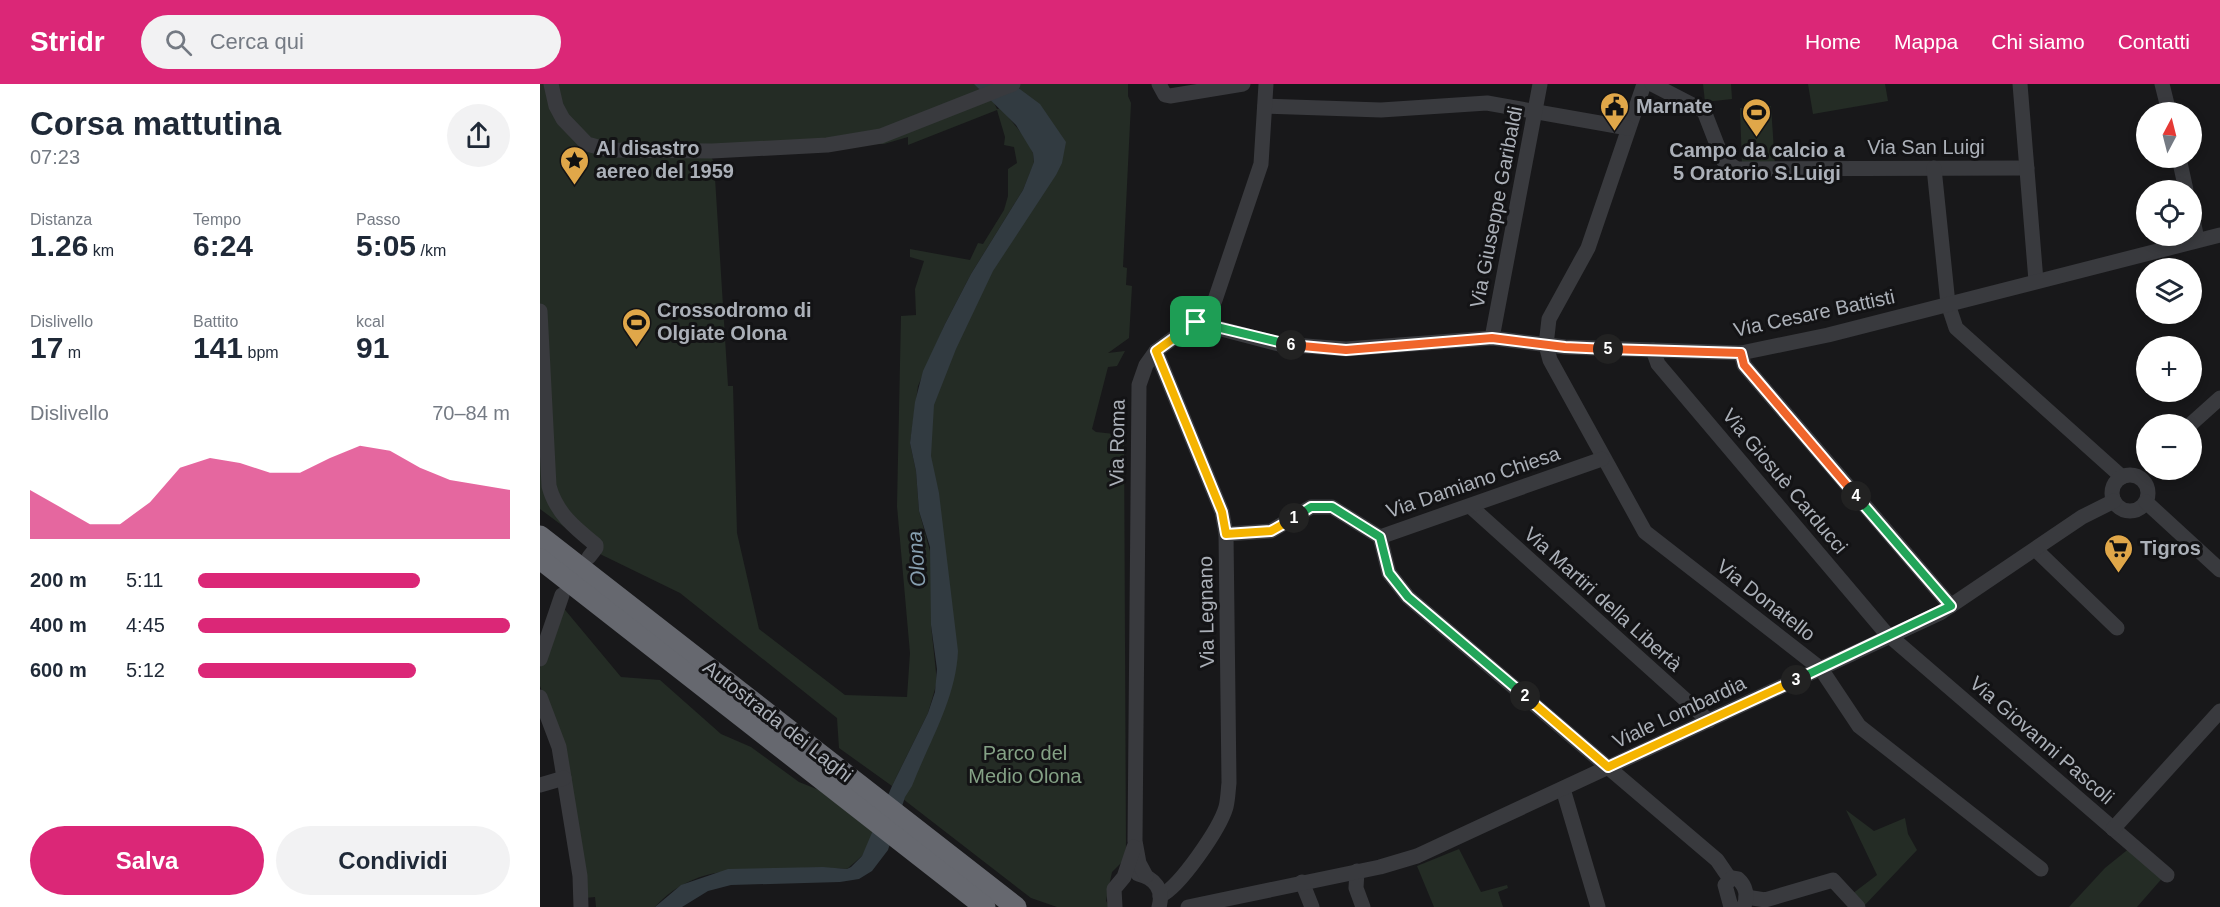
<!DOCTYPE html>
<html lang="it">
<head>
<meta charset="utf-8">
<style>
	:root { --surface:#fff; --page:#f2f2f3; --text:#1f2937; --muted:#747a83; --accent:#db2777 }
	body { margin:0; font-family:Arial,sans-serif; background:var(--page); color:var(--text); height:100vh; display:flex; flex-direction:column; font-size:22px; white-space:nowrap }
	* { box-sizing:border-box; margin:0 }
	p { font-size:20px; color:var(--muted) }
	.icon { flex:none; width:33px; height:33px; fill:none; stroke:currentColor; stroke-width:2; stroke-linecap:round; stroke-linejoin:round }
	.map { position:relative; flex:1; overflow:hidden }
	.side { display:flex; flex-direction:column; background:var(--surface); width:540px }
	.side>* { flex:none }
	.needle { width:39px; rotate:7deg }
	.buttons { position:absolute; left:1596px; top:18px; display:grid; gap:12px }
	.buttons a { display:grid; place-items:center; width:66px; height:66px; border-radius:50%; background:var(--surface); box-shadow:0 3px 9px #0003; font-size:30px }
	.pin { position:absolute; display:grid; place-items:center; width:51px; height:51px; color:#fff; margin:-26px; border-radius:12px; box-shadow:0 3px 9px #0006 }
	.km { position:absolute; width:30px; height:30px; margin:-15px; border-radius:50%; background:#222; color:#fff; font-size:16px; line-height:30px; text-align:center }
	.round { display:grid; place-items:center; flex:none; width:63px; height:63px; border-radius:32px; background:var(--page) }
	.overview { display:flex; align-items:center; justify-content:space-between; height:102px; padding:0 30px }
	h1 { font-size:33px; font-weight:600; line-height:45px }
	.stats { display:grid; grid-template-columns:repeat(3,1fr); gap:9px; height:102px; padding:6px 30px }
	.stats div { display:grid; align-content:center }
	.stats b { font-size:30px; font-weight:600 }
	.stats small { font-size:16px; font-weight:400 }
	.stats p { font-size:16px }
	.chart { height:168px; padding:12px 30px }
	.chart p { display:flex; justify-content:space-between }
	.chart svg { width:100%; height:108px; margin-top:6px; fill:var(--accent); opacity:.7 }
	.cta { display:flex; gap:12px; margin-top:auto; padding:12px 30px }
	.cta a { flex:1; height:69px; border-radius:36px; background:var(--accent); color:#fff; font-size:24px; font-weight:600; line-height:69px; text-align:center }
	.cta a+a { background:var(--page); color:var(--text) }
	ul { padding:0 30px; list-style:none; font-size:20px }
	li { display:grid; grid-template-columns:96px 72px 1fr; align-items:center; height:45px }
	li i { height:15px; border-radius:8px; background:var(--accent) }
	header { display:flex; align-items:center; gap:36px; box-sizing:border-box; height:84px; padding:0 30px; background:var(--accent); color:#fff }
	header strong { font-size:28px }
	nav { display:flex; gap:33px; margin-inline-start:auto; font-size:21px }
	.search { width:420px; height:54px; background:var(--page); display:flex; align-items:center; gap:15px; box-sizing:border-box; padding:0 21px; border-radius:33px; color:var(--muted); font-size:22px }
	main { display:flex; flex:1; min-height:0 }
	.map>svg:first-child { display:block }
</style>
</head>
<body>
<header>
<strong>Stridr</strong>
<div class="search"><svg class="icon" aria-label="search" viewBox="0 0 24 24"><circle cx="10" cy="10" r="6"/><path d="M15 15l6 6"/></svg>Cerca qui</div>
<nav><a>Home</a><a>Mappa</a><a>Chi siamo</a><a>Contatti</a></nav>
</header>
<main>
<section class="side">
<div class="overview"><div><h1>Corsa mattutina</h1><p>07:23</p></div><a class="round"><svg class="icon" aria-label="share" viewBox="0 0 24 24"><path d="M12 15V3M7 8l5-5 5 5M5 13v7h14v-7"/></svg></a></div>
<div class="stats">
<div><p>Distanza</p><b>1.26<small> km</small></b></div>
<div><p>Tempo</p><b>6:24</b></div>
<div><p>Passo</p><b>5:05<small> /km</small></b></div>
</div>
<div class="stats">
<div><p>Dislivello</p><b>17<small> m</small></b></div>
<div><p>Battito</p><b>141<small> bpm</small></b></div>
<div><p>kcal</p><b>91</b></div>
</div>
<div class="chart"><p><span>Dislivello</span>70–84 m</p>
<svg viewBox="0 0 160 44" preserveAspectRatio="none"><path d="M0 44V24L10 31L20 38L30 38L40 29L50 15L60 11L70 13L80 17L90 17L100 11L110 6L120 8L130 15L140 20L150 22L160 24V44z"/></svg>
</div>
<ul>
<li><b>200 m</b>5:11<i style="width:71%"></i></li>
<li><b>400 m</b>4:45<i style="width:100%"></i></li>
<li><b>600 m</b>5:12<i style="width:70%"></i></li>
</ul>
<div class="cta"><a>Salva</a><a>Condividi</a></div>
</section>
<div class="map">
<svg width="1680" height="823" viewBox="0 0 1680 823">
	<rect width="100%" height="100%" fill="#18181a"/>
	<g fill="#242c25" fill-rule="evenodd">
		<path d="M0 0H588V12L591 19 583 183 587 184 586 201 592 202 589 254 568 269 585 267 577 282 568 283 552 345 556 348 584 351 586 764 584 776 572 788 566 817 570 823H517L491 814 363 715 404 609 380 349 414 256 518 67 453 17 457 25 461 24 487 56 493 69 494 79 483 106 431 190 405 240 378 302 370 359 376 387 379 427 391 471V541L397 598 388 629 352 702 299 664 297 634 140 509 62 471 0 425ZM457 26 465 53 464 61 474 63 477 79 468 85V112L464 126 443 160 438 159 430 176 370 165V173L384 177 375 205 376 231 361 232 357 422 370 569 367 613 305 611 219 545 197 449 193 302H188L174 78 171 73 80 65 344 60 368 53V61Z"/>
		<polygon points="1163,0 1191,0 1192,15 1165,18"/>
		<polygon points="1268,0 1345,0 1348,17 1273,30"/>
		<polygon points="1231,22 1235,82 1202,82 1200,24"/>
		<path d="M21 521 81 593 120 596 181 650 211 663 259 698 279 706 334 749 322 772 307 785C286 783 265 784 243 785 193 786 152 783 115 823H56L55 813 45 814 22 660 0 602V584Z"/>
		<polygon points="1306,726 1334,747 1365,734 1368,750 1377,766 1323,823 1312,810 1337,791"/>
		<polygon points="1591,763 1625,791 1597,823 1529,823 1565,784"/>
		<polygon points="919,765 941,808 967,801 968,804 958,808 963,823 894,823 877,782"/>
	</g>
	<path fill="#323b41" d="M434 0H473L500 20 526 58 522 79 516 91 453 187 416 265 394 321 391 372 399 409 418 567C416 615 389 658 372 702L365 713 348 766 332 787 319 795 300 798 191 801 168 807 142 823H115L141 801 188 785 283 783 307 785 311 783 322 772 352 702 388 629 395 608 397 585 391 541 390 463 379 427 376 387 370 359 375 318 383 287 405 240 431 190 483 106 494 78 493 69 476 41Z"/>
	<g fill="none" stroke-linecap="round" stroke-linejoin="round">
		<g stroke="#393a3e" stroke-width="15">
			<polyline points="11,0 16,22 23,35 47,60 69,66 172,67 287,61 341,52 473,0"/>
			<polyline points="619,0 625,11 630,12 703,0"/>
			<polyline points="1104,0 1048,164 1009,235 1006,261 1010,276 1105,448 1281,585 1319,642 1501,785"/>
			<polyline points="1112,0 1164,27 1183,76 1197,85 1487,84"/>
			<polyline points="1480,0 1496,197"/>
			<polyline points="1622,0 1629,28"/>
			<polyline points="725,22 841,26 947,19 1088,44"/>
			<polyline points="1639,74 1646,106"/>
			<polyline points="1394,84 1408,220 1416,244 1582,393"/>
			<polyline points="1652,130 1657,156"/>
			<path d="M0 227 9 402C16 429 35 444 56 461V464L49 473"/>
			<polyline points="655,238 739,260 806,265 952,254 1025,263 1201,269 1288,251 1680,151"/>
			<polyline points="952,254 1000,0"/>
			<polyline points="1113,266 1118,280 1345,548 1627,791"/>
			<path d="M616 267 682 428 686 450 689 699C688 707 688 715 686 723 680 744 640 803 620 812"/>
			<polyline points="1201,269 1204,281 1411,522"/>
			<polyline points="1651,340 1680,314"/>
			<circle cx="1590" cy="409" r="18"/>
			<polyline points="1606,418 1680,486"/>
			<polyline points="931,423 1169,637"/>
			<polyline points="686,450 731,447 771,423 792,423 840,453 1062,375"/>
			<polyline points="840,453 849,489 868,513 1177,776 1190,795"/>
			<polyline points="1496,466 1577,544"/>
			<polyline points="0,575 22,511"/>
			<polyline points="0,613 19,663 40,792 41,823"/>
			<polyline points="0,701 24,694"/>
			<polyline points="1023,705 1058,823"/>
			<polyline points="1573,745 1680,627"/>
			<polyline points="817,787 816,804 823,823"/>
			<path d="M598 790C615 794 624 806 619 823"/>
			<polyline points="606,792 599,779 595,757 599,301 606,281 616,267 655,238 675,216 721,80 726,0"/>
			<polyline points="762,798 772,823"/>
			<polyline points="1206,813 1225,816 1293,796 1318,823"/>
			<polyline points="575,823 574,805 584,793 594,763"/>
			<polyline points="648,823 840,783 877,772 1400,529 1542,433 1574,417"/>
			<path d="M1191 823 1185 801 1192 794 1198 795C1206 802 1208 812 1204 822"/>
		</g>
		<g stroke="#66686f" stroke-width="21">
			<polyline points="0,452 476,823"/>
			<polyline points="0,475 445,823"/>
		</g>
	</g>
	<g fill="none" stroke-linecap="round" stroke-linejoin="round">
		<defs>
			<polyline id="split-1" points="656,238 616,267 682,428 686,450 731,447 754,434"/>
			<polyline id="split-2" points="754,434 771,423 792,423 840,453 849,489 868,513 985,612"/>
			<polyline id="split-3" points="985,612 1068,683 1256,596"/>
			<polyline id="split-4" points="1256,596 1411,522 1316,412"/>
			<polyline id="split-5" points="1068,265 1201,269 1204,281 1316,412"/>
			<polyline id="split-6" points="751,261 806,266 952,254 1025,263 1068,265"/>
			<polyline id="split-7" points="656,238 751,261"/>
		</defs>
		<use href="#split-1" stroke="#fff" stroke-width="12"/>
		<use href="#split-2" stroke="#fff" stroke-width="12"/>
		<use href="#split-3" stroke="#fff" stroke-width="12"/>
		<use href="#split-4" stroke="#fff" stroke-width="12"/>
		<use href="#split-5" stroke="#fff" stroke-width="12"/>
		<use href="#split-6" stroke="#fff" stroke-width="12"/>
		<use href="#split-7" stroke="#fff" stroke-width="12"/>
		<use href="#split-1" stroke="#f5b400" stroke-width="8"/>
		<use href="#split-2" stroke="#22a559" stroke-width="8"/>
		<use href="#split-3" stroke="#f5b400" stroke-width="8"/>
		<use href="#split-4" stroke="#22a559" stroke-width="8"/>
		<use href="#split-5" stroke="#f0652b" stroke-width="8"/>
		<use href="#split-6" stroke="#f0652b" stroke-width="8"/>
		<use href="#split-7" stroke="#22a559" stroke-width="8"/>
	</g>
	<defs>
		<symbol id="civic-pin" viewBox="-11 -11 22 30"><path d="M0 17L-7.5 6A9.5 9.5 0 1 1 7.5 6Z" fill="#e0a749" stroke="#131315"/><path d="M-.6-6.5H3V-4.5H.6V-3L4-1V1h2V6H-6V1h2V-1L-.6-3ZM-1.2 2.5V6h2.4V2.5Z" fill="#111"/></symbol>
		<symbol id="stadium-pin" viewBox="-11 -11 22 30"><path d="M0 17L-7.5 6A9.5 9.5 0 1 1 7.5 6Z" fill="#e0a749" stroke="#131315"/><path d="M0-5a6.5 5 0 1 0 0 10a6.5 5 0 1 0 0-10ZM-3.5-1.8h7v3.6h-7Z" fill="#111"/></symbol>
		<symbol id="sight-pin" viewBox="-11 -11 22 30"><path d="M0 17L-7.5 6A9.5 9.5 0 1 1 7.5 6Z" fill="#e0a749" stroke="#131315"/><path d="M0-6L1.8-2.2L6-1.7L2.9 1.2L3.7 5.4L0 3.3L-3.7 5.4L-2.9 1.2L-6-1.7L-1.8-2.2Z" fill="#111"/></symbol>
		<symbol id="supermarket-pin" viewBox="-11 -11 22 30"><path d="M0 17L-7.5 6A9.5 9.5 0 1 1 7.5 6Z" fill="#e0a749" stroke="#131315"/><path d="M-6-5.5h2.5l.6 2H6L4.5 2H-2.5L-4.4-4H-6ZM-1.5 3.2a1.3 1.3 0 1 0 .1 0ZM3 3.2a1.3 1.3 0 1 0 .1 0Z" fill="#111"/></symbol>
	</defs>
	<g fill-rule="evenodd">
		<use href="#civic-pin" x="1058" y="6" width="33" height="45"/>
		<use href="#stadium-pin" x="1200" y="12" width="33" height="45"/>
		<use href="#sight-pin" x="18" y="60" width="33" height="45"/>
		<use href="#stadium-pin" x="80" y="222" width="33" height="45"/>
		<use href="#supermarket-pin" x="1562" y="448" width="33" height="45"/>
	</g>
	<g text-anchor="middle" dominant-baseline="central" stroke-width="6" stroke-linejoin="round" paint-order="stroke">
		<g font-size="20" font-weight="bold" fill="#abb0b8" stroke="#131315" text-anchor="start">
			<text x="1096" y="22">Marnate</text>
			<text x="56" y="64">Al disastro<tspan x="56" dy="23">aereo del 1959</tspan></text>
			<text x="1217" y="66" text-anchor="middle">Campo da calcio a<tspan x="1217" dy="23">5 Oratorio S.Luigi</tspan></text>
			<text x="117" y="226">Crossodromo di<tspan x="117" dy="23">Olgiate Olona</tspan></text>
			<text x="1600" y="464">Tigros</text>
		</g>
		<g font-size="20" fill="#abb0b8" stroke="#131315">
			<text x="1386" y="63">Via San Luigi</text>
			<text transform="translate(956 123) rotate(-79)">Via Giuseppe Garibaldi</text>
			<text transform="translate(1274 229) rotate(-12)">Via Cesare Battisti</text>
			<text transform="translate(577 359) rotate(-89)">Via Roma</text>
			<text transform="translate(1245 397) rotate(50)">Via Giosuè Carducci</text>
			<text transform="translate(933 398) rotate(-19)">Via Damiano Chiesa</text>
			<text transform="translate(1063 515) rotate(42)">Via Martiri della Libertà</text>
			<text transform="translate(1226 516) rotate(38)">Via Donatello</text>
			<text transform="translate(666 528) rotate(-91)">Via Legnano</text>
			<text transform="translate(1139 628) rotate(-25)">Viale Lombardia</text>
			<text transform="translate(238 637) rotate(38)">Autostrada dei Laghi</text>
			<text transform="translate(1502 656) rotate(41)">Via Giovanni Pascoli</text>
		</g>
		<g font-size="20" fill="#84a185" stroke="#131315">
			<text x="485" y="669">Parco del<tspan x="485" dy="23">Medio Olona</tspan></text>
		</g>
		<g font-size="21" font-style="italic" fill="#869eaf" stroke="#131315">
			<text transform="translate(376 475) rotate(-94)">Olona</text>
		</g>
	</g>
</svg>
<div class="buttons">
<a><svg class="needle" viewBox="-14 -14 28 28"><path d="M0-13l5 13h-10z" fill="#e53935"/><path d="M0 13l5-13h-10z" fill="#747a83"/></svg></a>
<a><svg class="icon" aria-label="locate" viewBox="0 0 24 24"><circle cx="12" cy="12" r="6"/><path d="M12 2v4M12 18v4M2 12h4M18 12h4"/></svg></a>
<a><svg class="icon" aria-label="layers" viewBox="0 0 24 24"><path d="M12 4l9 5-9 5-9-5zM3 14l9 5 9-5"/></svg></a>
<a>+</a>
<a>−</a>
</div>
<div class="pin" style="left:656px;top:238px;background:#1e9e55"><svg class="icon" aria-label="arrive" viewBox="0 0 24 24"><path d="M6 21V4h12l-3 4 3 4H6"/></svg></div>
<b class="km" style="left:754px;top:434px">1</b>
<b class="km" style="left:985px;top:612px">2</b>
<b class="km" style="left:1256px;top:596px">3</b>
<b class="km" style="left:1316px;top:412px">4</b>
<b class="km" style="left:1068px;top:265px">5</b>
<b class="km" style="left:751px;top:261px">6</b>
</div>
</main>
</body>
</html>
